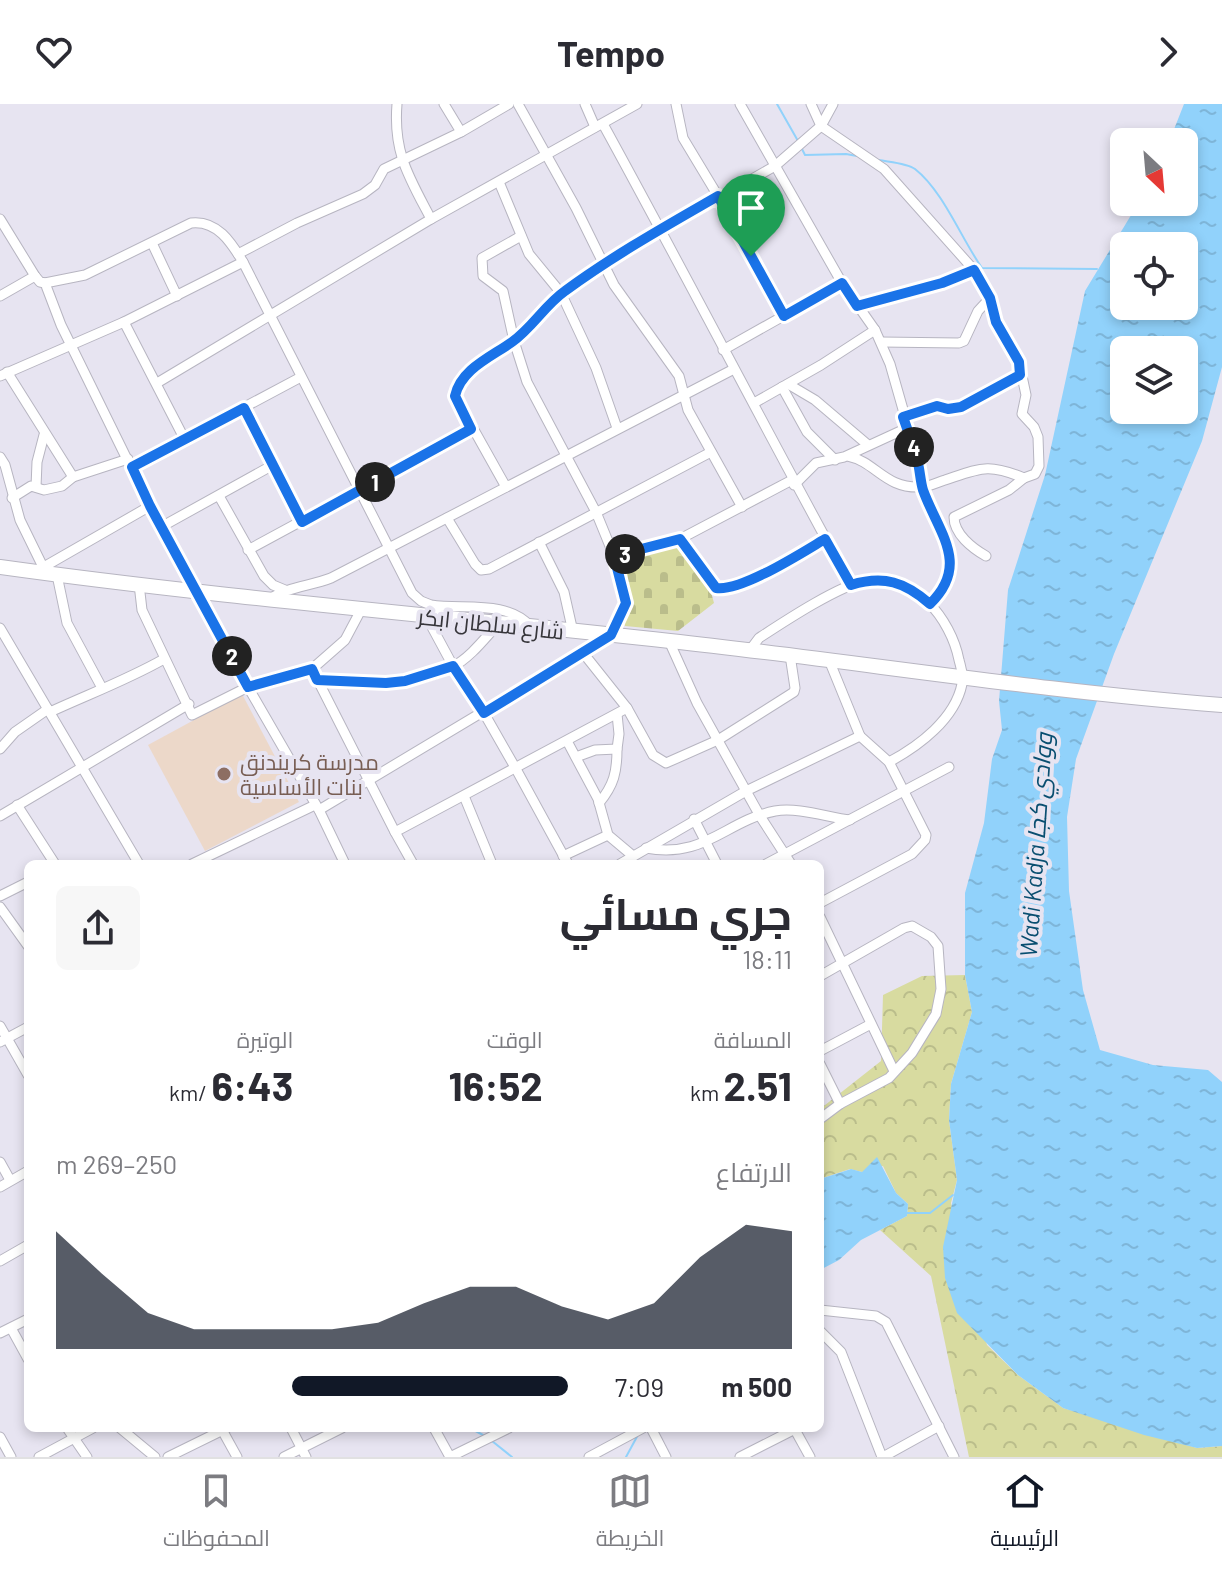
<!DOCTYPE html>
<html lang="ar">
<head>
<meta charset="utf-8">
<style>
	:root { --surface:#fff; --page:#f7f7f7; --text:#2b2b33; --muted:#7c7c81; --line:#e1e1e2; --accent:#111827 }
	body { margin:0; font-family:Barlow,Cairo,sans-serif; background:var(--page); color:var(--text); direction:rtl; height:100vh; display:flex; flex-direction:column; font-size:30px; white-space:nowrap }
	* { box-sizing:border-box; margin:0 }
	p { font-size:26px; color:var(--muted) }
	.icon { flex:none; width:44px; height:44px; fill:none; stroke:currentColor; stroke-width:2; stroke-linecap:round; stroke-linejoin:round }
	.map { position:relative; flex:1; overflow:hidden; direction:ltr }
	.panel { position:absolute; left:24px; top:756px; width:800px; height:572px; display:flex; flex-direction:column; background:var(--surface); border-radius:12px; box-shadow:0 4px 12px #0003; direction:rtl }
	.panel>* { flex:none }
	.needle { width:52px; rotate:154deg }
	.tools { position:absolute; left:1110px; top:24px; display:grid; gap:16px }
	.tools a { display:grid; place-items:center; width:88px; height:88px; border-radius:12px; background:var(--surface); box-shadow:0 4px 12px #0003; font-size:40px }
	.pin { position:absolute; display:grid; place-items:center; width:68px; height:68px; color:#fff; margin:-82px -34px; border-radius:50% 50% 50% 0; rotate:-45deg; box-shadow:0 0 8px #0007 }
	.pin .icon { rotate:45deg }
	.km { position:absolute; width:40px; height:40px; margin:-20px; border-radius:50%; background:#222; color:#fff; font-size:22px; line-height:40px; text-align:center }
	.round { display:grid; place-items:center; flex:none; width:84px; height:84px; border-radius:12px; background:var(--page) }
	.overview { display:flex; align-items:center; justify-content:space-between; height:136px; padding:0 32px }
	h1 { font-size:44px; font-weight:700; line-height:60px }
	.stats { display:grid; grid-template-columns:repeat(3,1fr); gap:12px; height:136px; padding:8px 32px }
	.stats div { display:grid; align-content:center }
	.stats b { font-size:40px; font-weight:700 }
	.stats small { font-size:22px; font-weight:400 }
	.stats p { font-size:22px }
	.chart { height:224px; padding:16px 32px }
	.chart p { display:flex; justify-content:space-between }
	.chart svg { width:100%; height:144px; margin-top:8px; fill:var(--accent); opacity:.7 }
	ul { padding:0 32px; list-style:none; font-size:26px }
	li { display:grid; grid-template-columns:128px 96px 1fr; align-items:center; height:60px }
	li i { height:20px; border-radius:10px; background:var(--accent) }
	header { display:flex; justify-content:space-between; align-items:center; height:104px; padding:0 32px; background:var(--surface); font-size:36px; font-weight:700 }
	.tabs { display:flex; justify-content:space-around; align-items:center; height:112px; border-top:2px solid var(--line); background:var(--surface); font-size:22px; color:var(--muted) }
	.tabs a { display:grid; justify-items:center; gap:4px }
	.tabs .on { color:var(--accent) }
	.map>svg:first-child { display:block }
</style>
</head>
<body>
<header><svg class="icon" aria-label="forward" viewBox="0 0 24 24"><path d="M9 5l7 7-7 7"/></svg>Tempo<svg class="icon" aria-label="heart" viewBox="0 0 24 24"><path d="M12 20l-8-8c-3-5 5-10 8-4 3-6 11-1 8 4z"/></svg></header>
<div class="map">
<svg width="1222" height="1353" viewBox="0 0 1222 1353">
	<defs>
		<pattern id="forest-crowns" width="20" height="18" patternUnits="userSpaceOnUse" patternTransform="scale(2)"><rect width="20" height="18" fill="#d8dba0"/><path d="M2 6a3 3 0 1 1 6 0M12 15a3 3 0 1 1 6 0" fill="none" stroke="#babd8b"/></pattern>
		<pattern id="cemetery-stones" width="16" height="16" patternUnits="userSpaceOnUse" patternTransform="scale(2)"><rect width="16" height="16" fill="#d8dba0"/><path d="M2 7V4a2 2 0 0 1 4 0v3zM10 15v-3a2 2 0 0 1 4 0v3z" fill="#babd8b"/></pattern>
		<pattern id="water-ripples" width="26" height="14" patternUnits="userSpaceOnUse" patternTransform="scale(2)"><rect width="26" height="14" fill="#91d2fb"/><path d="M2 4q2-2 4 0t4 0M15 11q2-2 4 0t4 0" fill="none" stroke="#7eb5d8"/></pattern>
	</defs>
	<rect width="100%" height="100%" fill="#e7e4f1"/>
	<polygon fill="#ecd8c9" points="242,590 299,698 205,747 148,641"/>
	<polygon fill="url(#forest-crowns)" points="965,871 972,908 951,980 949,1016 957,1076 951,1099 987,1241 1018,1271 1063,1304 1197,1344 1222,1342 1222,1353 969,1353 931,1172 880,1126 907,1112 908,1100 896,1089 883,1062 862,1068 850,1065 820,1075 820,1005 881,957 883,891 922,872"/>
	<path fill="url(#cemetery-stones)" d="M675 439C693 455 709 474 714 499L678 527 625 522 623 517 632 500 622 470 623 458 659 443Z"/>
	<g fill="url(#water-ripples)" fill-rule="evenodd">
		<path d="M1184 0H1222V263L1202 337 1114 550 1076 655 1067 713 1069 787 1083 886 1100 946 1153 961 1208 966 1222 978V1342L1197 1344 1144 1331 1063 1304 1018 1271 957 1209 945 1174 943 1143 957 1076 949 1016 951 980 972 908 965 871V789L984 719 992 655 1002 626 999 597 1008 486 1045 371 1085 187 1139 98H1184V38H1169ZM1124 142H1184V202H1124ZM1124 246H1184V306H1124Z"/>
		<polygon points="877,1053 896,1089 908,1100 907,1112 861,1136 839,1156 820,1166 820,1075 851,1065 862,1068"/>
	</g>
	<g fill="none" stroke-linecap="round" stroke-linejoin="round">
		<g stroke="#91d2fb" stroke-width="2">
			<polyline points="777,0 798,37"/>
			<polyline points="801,43 805,51 846,50 857,52"/>
			<path d="M879 56C889 58 907 59 915 65 943 87 961 134 982 164L1097 165"/>
			<polyline points="906,1109 930,1109 953,1091"/>
			<polyline points="470,1324 483,1331"/>
			<polyline points="492,1337 512,1353"/>
			<polyline points="626,1353 639,1329"/>
		</g>
		<defs>
			<g id="minor">
				<path d="M397 0C393 49 409 73 431 115"/>
				<polyline points="444,0 461,28"/>
				<polyline points="518,0 576,104 614,181 679,272 688,306 742,403"/>
				<polyline points="585,0 595,23"/>
				<polyline points="676,0 683,34 718,92 784,212"/>
				<polyline points="740,0 842,179 875,226 890,260 918,358 922,383 951,451 946,480 930,500"/>
				<path d="M811 0 821 22 884 65 974 166 990 194 996 218 1019 258 1026 291 1022 310 1034 323 1038 333 1039 362 1035 370 1024 374C988 359 981 364 945 376 938 378 929 383 921 383 885 385 876 358 848 352"/>
				<path d="M603 20C687 173 767 328 851 481"/>
				<polyline points="499,78 529,150 561,189 596,264 617,324"/>
				<polyline points="0,115 35,172 40,178 45,179 61,221 150,402 248,583 319,706 345,760"/>
				<path d="M521 132 482 154 483 172 503 187 514 237 527 278 596 408 614 452 680 435C689 447 704 472 713 482 727 496 809 445 825 435"/>
				<polyline points="152,139 177,192"/>
				<polyline points="238,150 297,119 363,90 375,81 384,65 461,28 509,0"/>
				<path d="M45 179 85 171 191 119C217 116 231 138 243 158L412 489 421 497 431 501C463 506 507 496 530 522"/>
				<polyline points="0,192 35,172"/>
				<polyline points="857,202 942,179 974,166"/>
				<polyline points="124,218 185,336"/>
				<polyline points="881,238 959,239 964,237 978,207 990,194"/>
				<polyline points="723,246 842,179"/>
				<polyline points="7,268 73,373"/>
				<polyline points="0,272 124,218 243,158"/>
				<polyline points="157,279 431,115 637,0"/>
				<polyline points="788,280 815,296 868,341"/>
				<polyline points="782,283 807,328 835,356"/>
				<polyline points="754,299 821,261 875,226"/>
				<polyline points="244,304 302,418"/>
				<polyline points="903,313 937,302 948,305 961,303 1020,271"/>
				<polyline points="0,353 5,361 20,416 43,463"/>
				<polyline points="132,363 301,273"/>
				<polyline points="794,381 816,359 844,353 907,324"/>
				<polyline points="36,383 37,358 44,331"/>
				<polyline points="506,383 455,292 456,287 480,257 514,237 561,189 603,160 775,62 821,22 833,0"/>
				<polyline points="219,392 264,472 273,481 285,486"/>
				<polyline points="12,394 31,382 44,386 62,382 73,373 128,355"/>
				<polyline points="447,414 475,460 481,466 489,465 711,348"/>
				<polyline points="161,423 273,361"/>
				<polyline points="680,435 792,376"/>
				<polyline points="539,438 564,488 573,528"/>
				<polyline points="248,446 471,325"/>
				<path d="M986 452C972 444 954 430 954 413L1009 386 1024 374"/>
				<polyline points="35,468 150,402"/>
				<polyline points="57,471 67,519 102,584"/>
				<polyline points="139,480 142,506 192,611 248,583 312,565 395,728"/>
				<path d="M269 495C288 483 310 482 331 474L734 265"/>
				<polyline points="426,512 453,562 484,609 516,665 568,760"/>
				<polyline points="0,524 139,760"/>
				<polyline points="669,537 697,599 760,712 791,760"/>
				<path d="M750 546 759 534C785 517 838 482 867 476 914 468 951 515 959 556 961 564 964 571 962 580 955 615 919 642 889 658"/>
				<polyline points="584,550 627,604 653,651 666,659 718,636 794,588 795,584 790,551"/>
				<polyline points="829,556 860,632"/>
				<polyline points="312,565 345,536 362,504"/>
				<path d="M317 576C362 578 410 584 452 563 470 554 485 534 498 520"/>
				<path d="M50 608C89 590 127 576 164 555"/>
				<polyline points="567,637 598,695 608,731 633,752"/>
				<polyline points="0,645 15,628 48,605"/>
				<polyline points="576,653 595,646 617,645 619,630 617,610"/>
				<polyline points="464,692 492,760"/>
				<path d="M599 699C614 681 617 668 617 645"/>
				<polyline points="17,701 55,760"/>
				<polyline points="319,706 611,531 626,499 614,452"/>
				<polyline points="0,712 189,600"/>
				<polyline points="694,715 717,760"/>
				<path d="M646 744C705 755 725 717 775 707 798 703 827 713 850 716"/>
				<polyline points="563,752 608,731"/>
				<polyline points="192,760 315,701"/>
				<polyline points="413,760 395,728 627,604"/>
				<polyline points="620,760 746,687 860,632 889,658 926,731 925,736 912,750 820,799"/>
				<polyline points="766,760 949,663"/>
				<polyline points="0,792 28,778"/>
				<polyline points="0,803 28,842"/>
				<polyline points="820,813 894,967"/>
				<polyline points="820,872 904,824 912,822 931,833 938,842 941,885 936,910 912,949 889,974 840,1000 820,1015"/>
				<polyline points="0,922 28,971"/>
				<polyline points="0,938 28,923"/>
				<polyline points="820,947 871,920"/>
				<polyline points="820,960 840,1000"/>
				<polyline points="0,1058 10,1076"/>
				<polyline points="0,1083 28,1067"/>
				<polyline points="0,1157 28,1141"/>
				<polyline points="820,1206 876,1212 886,1218 954,1353"/>
				<polyline points="11,1224 28,1255"/>
				<polyline points="820,1227 841,1248 882,1353"/>
				<polyline points="0,1229 28,1215"/>
				<polyline points="67,1324 87,1353"/>
				<polyline points="120,1324 155,1353"/>
				<polyline points="221,1324 237,1353"/>
				<polyline points="291,1324 306,1353"/>
				<polyline points="434,1324 450,1353"/>
				<polyline points="651,1324 666,1353"/>
				<polyline points="794,1324 810,1353"/>
				<polyline points="0,1333 11,1353"/>
				<polyline points="39,1353 93,1324"/>
				<polyline points="168,1353 227,1324"/>
				<polyline points="284,1353 342,1324"/>
				<polyline points="450,1353 509,1324"/>
				<polyline points="589,1353 643,1324"/>
				<polyline points="740,1353 795,1325"/>
				<polyline points="883,1353 939,1322"/>
			</g>
			<path id="highway" d="M0 463C222 494 447 512 670 537 854 557 1037 587 1222 601"/>
		</defs>
		<use href="#minor" stroke="#b7b5c1" stroke-width="11"/>
		<use href="#highway" stroke="#b7b5c1" stroke-width="16"/>
		<use href="#minor" stroke="#fff" stroke-width="9"/>
		<use href="#highway" stroke="#fff" stroke-width="14"/>
	</g>
	<g fill="none" stroke-linecap="round" stroke-linejoin="round">
		<defs>
			<path id="route" d="M718 92 784 212 842 179 857 202 942 179 974 166 990 194 996 218 1019 258 1020 271 961 303 948 305 937 302 903 313C908 327 913 341 917 355 920 365 920 376 923 386 938 428 971 460 930 500 905 478 884 471 851 481L825 435C803 448 741 488 716 484L680 435 614 452 626 499 611 531 484 609 453 562 405 577 386 579 317 576 312 565 248 583 150 402 132 363 244 304 302 418 471 325 455 292C461 265 491 253 512 238 532 224 545 201 565 187 614 151 666 122 718 92Z"/>
		</defs>
		<use href="#route" stroke="#fff" stroke-width="16"/>
		<use href="#route" stroke="#1a73e8" stroke-width="10"/>
	</g>
	<circle fill="#8d6e63" stroke="#e7e4f1" stroke-width="3" cx="224" cy="670" r="8"/>
	<g text-anchor="middle" dominant-baseline="central" stroke-width="8" stroke-linejoin="round" paint-order="stroke">
		<g font-size="22" fill="#37363b" stroke="#e7e4f1">
			<text transform="translate(491 519) rotate(6)">شارع سلطان ابكر</text>
		</g>
		<g font-size="22" fill="#785e54" stroke="#e7e4f1" text-anchor="start">
			<text x="240" y="657">مدرسة كريندنق<tspan x="240" dy="25">بنات الأساسية</tspan></text>
		</g>
		<g font-size="24" font-style="italic" fill="#094e70" stroke="#e7e4f1">
			<text transform="translate(1035 741) rotate(-86)">Wadi Kadja ووادي كجا</text>
		</g>
	</g>
</svg>
<div class="tools">
<a><svg class="needle" viewBox="-14 -14 28 28"><path d="M0-13l5 13h-10z" fill="#e53935"/><path d="M0 13l5-13h-10z" fill="#7c7c81"/></svg></a>
<a><svg class="icon" aria-label="locate" viewBox="0 0 24 24"><circle cx="12" cy="12" r="6"/><path d="M12 2v4M12 18v4M2 12h4M18 12h4"/></svg></a>
<a><svg class="icon" aria-label="layers" viewBox="0 0 24 24"><path d="M12 4l9 5-9 5-9-5zM3 14l9 5 9-5"/></svg></a>
</div>
<div class="pin" style="left:751px;top:152px;background:#1e9e55"><svg class="icon" aria-label="arrive" viewBox="0 0 24 24"><path d="M6 21V4h12l-3 4 3 4H6"/></svg></div>
<b class="km" style="left:375px;top:378px">1</b>
<b class="km" style="left:232px;top:552px">2</b>
<b class="km" style="left:625px;top:450px">3</b>
<b class="km" style="left:914px;top:343px">4</b>
<section class="panel">
<div class="overview"><div><h1>جري مسائي</h1><p>18:11</p></div><a class="round"><svg class="icon" aria-label="share" viewBox="0 0 24 24"><path d="M12 15V3M7 8l5-5 5 5M5 13v7h14v-7"/></svg></a></div>
<div class="stats">
<div><p>المسافة</p><b>2.51<small> km</small></b></div>
<div><p>الوقت</p><b>16:52</b></div>
<div><p>الوتيرة</p><b>6:43<small> /km</small></b></div>
</div>
<div class="chart"><p><span>الارتفاع</span>250–269 m</p>
<svg viewBox="0 0 160 44" preserveAspectRatio="none"><path d="M0 44V8L10 21L20 33L30 38L40 38L50 38L60 38L70 36L80 30L90 25L100 25L110 31L120 35L130 30L140 16L150 6L160 8V44z"/></svg>
</div>
<ul>
<li><b>500 m</b>7:09<i style="width:54%"></i></li>
</ul>
</section>
</div>
<nav class="tabs">
<a class="on"><svg class="icon" aria-label="home" viewBox="0 0 24 24"><path d="M3 11l9-7 9 7M6 9v11h12V9"/></svg>الرئيسية</a>
<a><svg class="icon" aria-label="map" viewBox="0 0 24 24"><path d="M3 6l6-2 6 2 6-2v14l-6 2-6-2-6 2zM9 4v14M15 6v14"/></svg>الخريطة</a>
<a><svg class="icon" aria-label="saved" viewBox="0 0 24 24"><path d="M7 4h10v16l-5-4-5 4z"/></svg>المحفوظات</a>
</nav>
</body>
</html>
